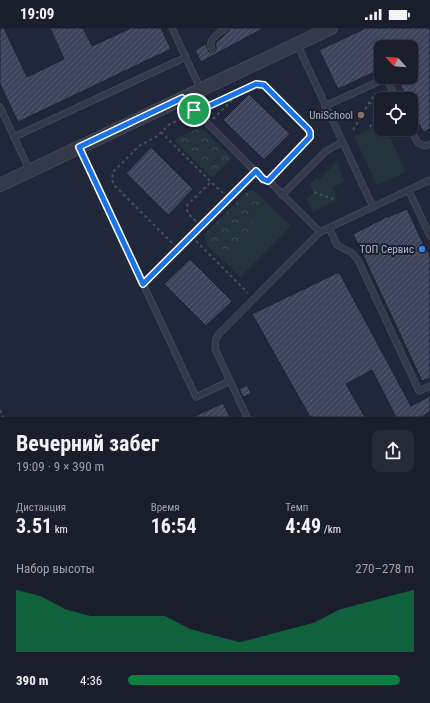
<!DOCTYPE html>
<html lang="ru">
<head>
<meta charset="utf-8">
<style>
	:root { --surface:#191d2c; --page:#262a38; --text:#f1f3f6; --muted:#9fa2a9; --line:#373b48; --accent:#0b8043 }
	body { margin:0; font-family:"Roboto Condensed",sans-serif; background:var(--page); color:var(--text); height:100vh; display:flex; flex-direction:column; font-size:15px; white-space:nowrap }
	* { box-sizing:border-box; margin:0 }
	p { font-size:13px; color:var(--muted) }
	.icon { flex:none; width:22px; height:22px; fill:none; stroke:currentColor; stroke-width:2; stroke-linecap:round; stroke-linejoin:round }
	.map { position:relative; height:389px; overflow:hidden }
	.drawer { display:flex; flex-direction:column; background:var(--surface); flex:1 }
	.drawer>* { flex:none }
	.needle { width:26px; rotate:296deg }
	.fabs { position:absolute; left:374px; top:12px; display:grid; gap:8px }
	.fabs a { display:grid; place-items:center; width:44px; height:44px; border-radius:8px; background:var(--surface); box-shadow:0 1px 3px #0004,0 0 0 1px var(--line); font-size:20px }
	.pin { position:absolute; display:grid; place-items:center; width:34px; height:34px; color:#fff; margin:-17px; border:2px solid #fff; border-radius:50%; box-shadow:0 1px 4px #0007 }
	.round { display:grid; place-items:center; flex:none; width:42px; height:42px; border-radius:8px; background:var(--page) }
	.head { display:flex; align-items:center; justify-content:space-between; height:68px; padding:0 16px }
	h1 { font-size:22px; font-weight:700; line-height:30px }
	.figures { display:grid; grid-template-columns:repeat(3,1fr); gap:6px; height:68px; padding:4px 16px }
	.figures div { display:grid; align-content:center }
	.figures b { font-size:20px; font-weight:700 }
	.figures small { font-size:11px; font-weight:400 }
	.figures p { font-size:11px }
	.chart { height:112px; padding:8px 16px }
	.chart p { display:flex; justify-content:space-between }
	.chart svg { width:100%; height:72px; margin-top:4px; fill:var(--accent); opacity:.7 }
	ul { padding:0 16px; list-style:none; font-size:13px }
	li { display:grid; grid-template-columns:64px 48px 1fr; align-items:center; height:30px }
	li i { height:10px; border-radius:5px; background:var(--accent) }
	.status { display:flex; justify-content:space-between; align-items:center; height:28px; padding:0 20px; background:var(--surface); direction:ltr }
	.status svg { height:11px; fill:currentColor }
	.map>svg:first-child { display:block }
</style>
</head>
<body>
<div class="status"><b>19:09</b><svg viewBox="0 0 49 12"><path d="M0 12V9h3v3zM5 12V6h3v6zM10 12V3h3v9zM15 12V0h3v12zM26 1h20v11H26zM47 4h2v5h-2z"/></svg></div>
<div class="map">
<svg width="430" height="389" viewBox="0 0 430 389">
	<defs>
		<pattern id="park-crowns" width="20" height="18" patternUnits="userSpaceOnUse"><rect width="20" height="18" fill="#23343c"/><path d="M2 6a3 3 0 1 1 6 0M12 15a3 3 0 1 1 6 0" fill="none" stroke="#404f57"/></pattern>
		<pattern id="building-hatch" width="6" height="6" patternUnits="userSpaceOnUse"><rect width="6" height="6" fill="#3d435b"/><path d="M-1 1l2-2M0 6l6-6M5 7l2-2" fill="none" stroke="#565c71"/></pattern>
	</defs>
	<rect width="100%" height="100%" fill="#21273b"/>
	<g fill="#23343c">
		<polygon points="381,95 381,101 386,101 406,144 377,157 354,108"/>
		<polygon points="337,134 344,154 333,159 337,169 336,172 313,185 307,171 314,164 309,158 316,150 319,152"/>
		<polygon points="265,173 291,198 240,249 222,231 256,197 249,190"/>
	</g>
	<g fill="url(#park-crowns)">
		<polygon points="201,99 232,130 212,150 174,112"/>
		<path d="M251 162 258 165 265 173 249 189 256 197 222 231C215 224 203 217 205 206L245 165Z"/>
	</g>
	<g fill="url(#building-hatch)" stroke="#1c2131">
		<polygon points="0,0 4,0 27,49 64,31 50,0 83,0 92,18 131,0 161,0 171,21 18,94 0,56"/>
		<polygon points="230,0 264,0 201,34 195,22 206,16 209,24 214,25 216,22 216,14 229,3"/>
		<polygon points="366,0 430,0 430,101 423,104 411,79 411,71 407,71 397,49 411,49 411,19 381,19 381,41 338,61 319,22"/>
		<polygon points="249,66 290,106 264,132 223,92"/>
		<polygon points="151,119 193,161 168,187 126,145"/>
		<polygon points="407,181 427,223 428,223 430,228 430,350 422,353 353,206 388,188 388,189"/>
		<polygon points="190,231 232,273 206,298 164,256"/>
		<polygon points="339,244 411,378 430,368 430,384 421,389 396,389 372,342 346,356 365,389 310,389 252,286"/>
		<polygon points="247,357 251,366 243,369 239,361"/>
		<polygon points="223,375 230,389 193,389"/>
	</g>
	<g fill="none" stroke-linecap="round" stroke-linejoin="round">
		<defs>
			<g id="service">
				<polyline points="172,0 201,62"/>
				<polyline points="297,16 373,179"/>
				<path d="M212 21C207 11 218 6 226 0"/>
				<polyline points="182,70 263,151 270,154 320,204"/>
				<polyline points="325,78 382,52 389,55 396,71"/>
				<polyline points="0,79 30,143"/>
				<polyline points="410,101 418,115 425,118 430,116"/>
				<polyline points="14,109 186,29"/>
				<polyline points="79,119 196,369 230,353"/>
				<polyline points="409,163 430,208"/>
				<polyline points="282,167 326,123 342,114"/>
				<polyline points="329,200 337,217 352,225 358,232 419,363 430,358"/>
				<polyline points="143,256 256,143"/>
				<polyline points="247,389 215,321 216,311 218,307 320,204 430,152"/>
			</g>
			<polyline id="minor" points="0,157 331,0"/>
		</defs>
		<use href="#service" stroke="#505465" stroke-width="7"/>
		<use href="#minor" stroke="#505465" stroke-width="14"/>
		<g stroke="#415159" stroke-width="2" stroke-dasharray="3 3" stroke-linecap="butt">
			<polyline points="369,74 381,83"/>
			<polyline points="205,80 256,56 260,56 264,57 308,101 310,106 309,111 274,146"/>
			<polyline points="213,91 241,63"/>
			<polyline points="370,99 380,82"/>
			<polyline points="353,102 375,65"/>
			<polyline points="161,104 211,154"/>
			<polyline points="396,104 400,101"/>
			<polyline points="391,107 396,104 394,101"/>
			<polyline points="314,164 336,172"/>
			<path d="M196 193C191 188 184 184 188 176L211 154 223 165"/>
			<polyline points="196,213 248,265"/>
			<polyline points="172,215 114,157 112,151 113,144 139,118 156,109 170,96 188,88"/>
			<polyline points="0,382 3,389"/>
		</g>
		<use href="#service" stroke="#353a4b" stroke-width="6"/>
		<use href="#minor" stroke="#353a4b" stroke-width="13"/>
	</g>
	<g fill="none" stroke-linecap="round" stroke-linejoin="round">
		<defs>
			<polygon id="route" points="256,56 264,57 308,101 310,104 310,109 268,153 263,151 256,143 143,256 79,119 182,70 196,84"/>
		</defs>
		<use href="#route" stroke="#fff" stroke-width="8"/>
		<use href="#route" stroke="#1a73e8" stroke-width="5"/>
	</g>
	<circle fill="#8d6e63" stroke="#1a1f2f" stroke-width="1.5" cx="361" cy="87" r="4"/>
	<circle fill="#3f7fe0" stroke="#1a1f2f" stroke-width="1.5" cx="422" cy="221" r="4"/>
	<g text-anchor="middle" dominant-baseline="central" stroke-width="4" stroke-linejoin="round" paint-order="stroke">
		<g font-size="11" fill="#b0b4c7" stroke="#1a1f2f" text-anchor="end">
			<text x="353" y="87">UniSchool</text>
			<text x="414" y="221">ТОП Сервис</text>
		</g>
	</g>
</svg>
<div class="fabs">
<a><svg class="needle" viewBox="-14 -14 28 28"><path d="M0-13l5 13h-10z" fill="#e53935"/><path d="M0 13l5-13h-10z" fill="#9fa2a9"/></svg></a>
<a><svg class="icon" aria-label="locate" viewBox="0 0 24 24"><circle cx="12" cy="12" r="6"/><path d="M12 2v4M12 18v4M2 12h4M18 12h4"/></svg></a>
</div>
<div class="pin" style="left:194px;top:82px;background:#1e9e55"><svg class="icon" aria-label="arrive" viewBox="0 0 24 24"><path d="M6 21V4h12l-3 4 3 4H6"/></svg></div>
</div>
<section class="drawer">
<div class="head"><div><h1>Вечерний забег</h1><p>19:09 · 9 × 390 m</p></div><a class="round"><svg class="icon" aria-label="share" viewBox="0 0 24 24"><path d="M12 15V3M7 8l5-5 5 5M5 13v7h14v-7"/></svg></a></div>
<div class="figures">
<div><p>Дистанция</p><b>3.51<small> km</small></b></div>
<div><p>Время</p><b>16:54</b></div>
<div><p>Темп</p><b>4:49<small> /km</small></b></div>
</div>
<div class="chart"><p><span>Набор высоты</span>270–278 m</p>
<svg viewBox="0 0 160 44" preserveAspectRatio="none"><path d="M0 44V6L10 10L20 18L30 22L40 22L50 22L60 22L70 30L80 34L90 38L100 34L110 30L120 26L130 18L140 14L150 10L160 6V44z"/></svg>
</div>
<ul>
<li><b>390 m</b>4:36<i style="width:95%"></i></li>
</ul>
</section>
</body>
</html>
